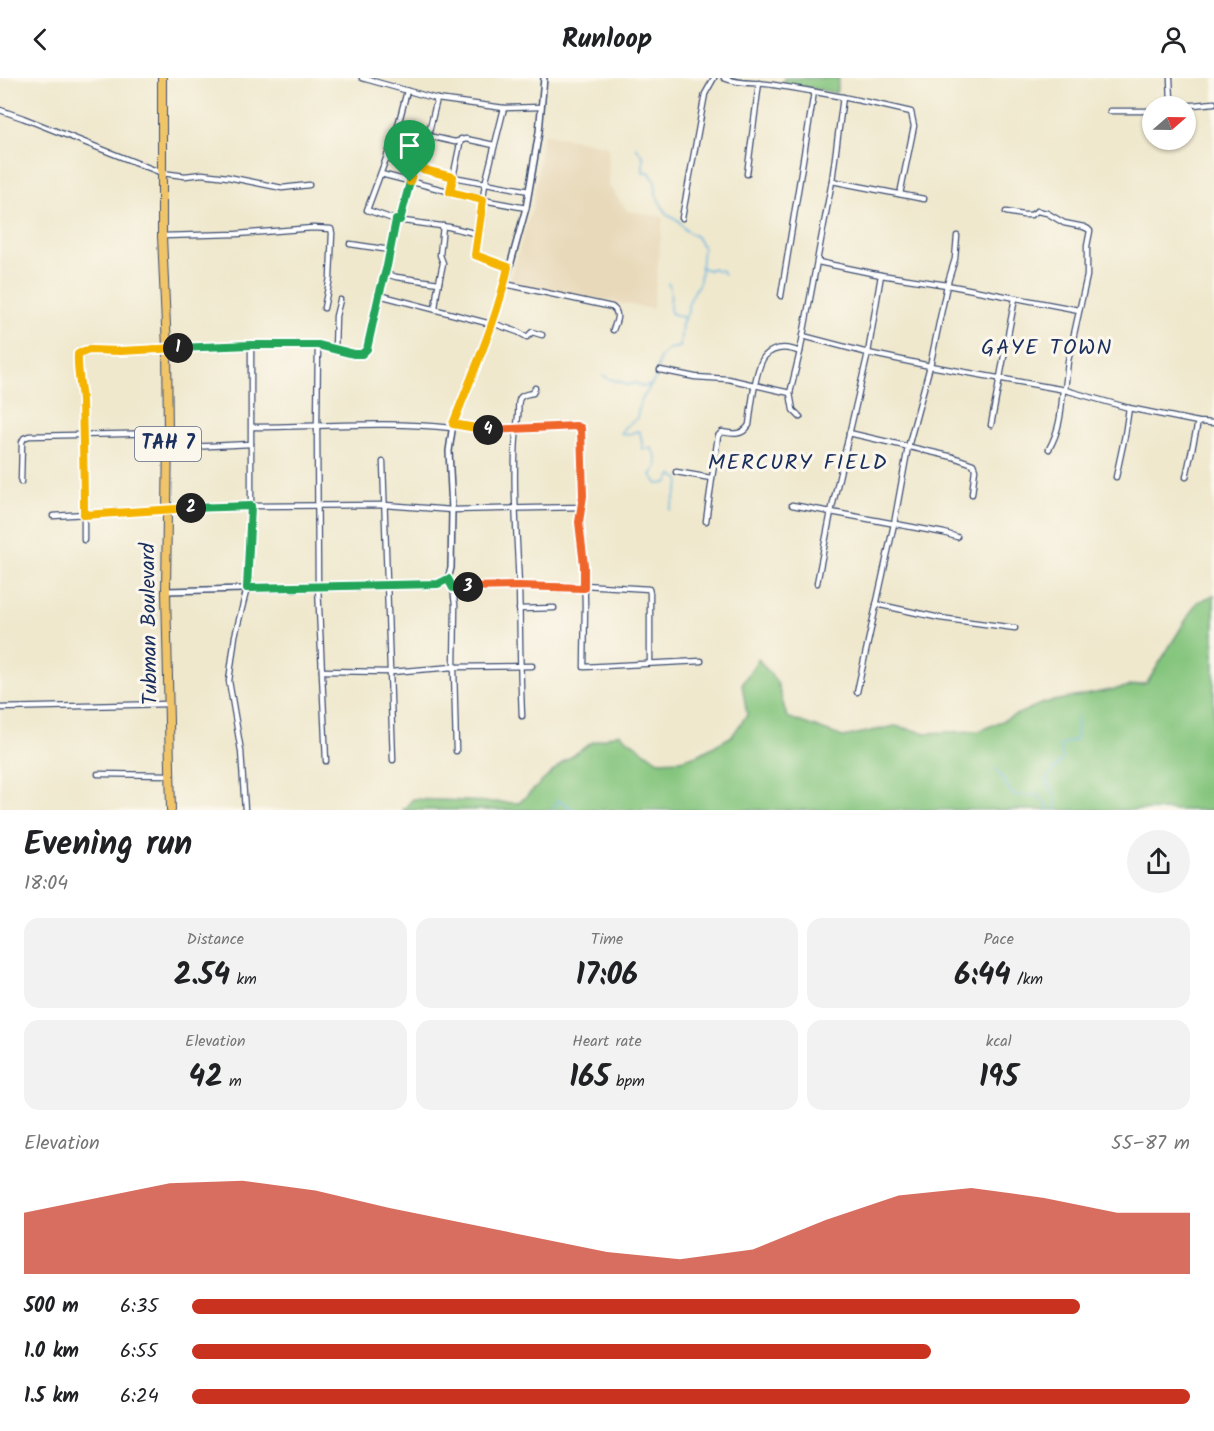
<!DOCTYPE html>
<html lang="en">
<head>
<meta charset="utf-8">
<style>
	:root { --surface:#fff; --page:#f2f2f2; --text:#202124; --muted:#757577; --accent:#c8321e }
	body { margin:0; font-family:Kalam,sans-serif; background:var(--page); color:var(--text); height:100vh; display:flex; flex-direction:column; font-size:22px; white-space:nowrap }
	* { box-sizing:border-box; margin:0 }
	p { font-size:20px; color:var(--muted) }
	.icon { flex:none; width:33px; height:33px; fill:none; stroke:currentColor; stroke-width:2; stroke-linecap:round; stroke-linejoin:round }
	.map { position:relative; height:732px; overflow:hidden }
	.panel { display:flex; flex-direction:column; background:var(--surface); flex:1 }
	.panel>* { flex:none }
	.needle { width:39px; rotate:70deg }
	.buttons { position:absolute; left:1142px; top:18px; display:grid; gap:12px }
	.buttons a { display:grid; place-items:center; width:54px; height:54px; border-radius:50%; background:var(--surface); box-shadow:0 2px 4px #0004; font-size:30px }
	.pin { position:absolute; display:grid; place-items:center; width:51px; height:51px; color:#fff; margin:-62px -26px; border-radius:50% 50% 50% 0; rotate:-45deg; box-shadow:0 0 6px #0007 }
	.pin .icon { rotate:45deg }
	.km { position:absolute; width:30px; height:30px; margin:-15px; border-radius:50%; background:#222; color:#fff; font-size:16px; line-height:30px; text-align:center }
	.round { display:grid; place-items:center; flex:none; width:63px; height:63px; border-radius:32px; background:var(--page) }
	.headline { display:flex; align-items:center; justify-content:space-between; height:102px; padding:0 24px }
	h1 { font-size:33px; font-weight:700; line-height:45px }
	.figures { display:grid; grid-template-columns:repeat(3,1fr); gap:9px; height:102px; padding:6px 24px }
	.figures div { display:grid; align-content:center; border-radius:15px; background:var(--page); text-align:center }
	.figures b { font-size:30px; font-weight:700 }
	.figures small { font-size:16px; font-weight:400 }
	.figures p { font-size:16px }
	.chart { height:168px; padding:12px 24px }
	.chart p { display:flex; justify-content:space-between }
	.chart svg { width:100%; height:108px; margin-top:6px; fill:var(--accent); opacity:.7 }
	ul { padding:0 24px; list-style:none; font-size:20px }
	li { display:grid; grid-template-columns:96px 72px 1fr; align-items:center; height:45px }
	li i { height:15px; border-radius:8px; background:var(--accent) }
	header { display:flex; justify-content:space-between; align-items:center; height:78px; padding:0 24px; background:var(--surface); font-size:27px; font-weight:700 }
	.map>svg:first-child { display:block }
</style>
</head>
<body>
<header><svg class="icon" aria-label="back" viewBox="0 0 24 24"><path d="M15 5l-7 7 7 7"/></svg>Runloop<svg class="icon" aria-label="person" viewBox="0 0 24 24"><circle cx="12" cy="8" r="4"/><path d="M4 21q1-7 8-7t8 7"/></svg></header>
<div class="map">
<svg width="1214" height="732" viewBox="0 0 1214 732">
	<rect width="100%" height="100%" fill="#fbf7ec"/>
	<filter id="ink" filterUnits="userSpaceOnUse"><feTurbulence type="fractalNoise" baseFrequency=".0167" numOctaves="2"/><feDisplacementMap in="SourceGraphic" scale="12" xChannelSelector="R" yChannelSelector="G"/><feConvolveMatrix kernelMatrix="1 2 1 2 8 2 1 2 1" color-interpolation-filters="sRGB"/></filter>
	<filter id="wash" filterUnits="userSpaceOnUse"><feTurbulence type="fractalNoise" baseFrequency=".008" numOctaves="4" result="noise"/><feDisplacementMap in="SourceGraphic" scale="24" xChannelSelector="R" yChannelSelector="G"/><feGaussianBlur stdDeviation="1.35" result="paint"/><feColorMatrix in="noise" values="0 0 0 0 0 0 0 0 0 0 0 0 0 0 0 0 0 1.4 0 .05"/><feComposite in="paint" operator="in"/></filter>
	<g filter="url(#wash)">
		<rect width="100%" height="100%" fill="#efe8cd"/>
		<polygon fill="#e8d9ba" points="543,55 608,68 609,108 627,133 663,139 653,231 511,205 513,191 533,128"/>
		<g fill="#84c57d" stroke="#507a6e" stroke-width="1.5">
			<polygon points="784,0 839,0 836,15 783,5"/>
			<polygon points="1214,517 1214,732 403,732 413,721 519,725 562,685 591,665 619,655 658,683 681,682 700,676 732,658 747,637 742,606 758,581 777,604 787,639 843,659 895,648 926,655 979,653 1043,625 1147,605 1197,524"/>
		</g>
		<g fill="none" stroke-linecap="round" stroke-linejoin="round">
			<g stroke="#66b3df" stroke-width="1.5">
				<polyline points="636,69 643,79 643,94 649,94 655,103 656,117 667,137 678,142 685,152 697,159 703,169 700,203 691,220 688,227 688,234 682,245 680,269 669,271 660,279 656,299 640,325 637,340 625,349 620,355 627,357 637,353 640,354 643,371 651,370 656,378 657,389 651,397 658,406 667,405 672,397 679,401 680,406 670,432"/>
				<polyline points="700,189 709,192 713,190 717,193 721,192 724,196"/>
				<path d="M668 205C674 215 668 224 671 235L684 240"/>
				<path d="M603 297C612 305 620 300 626 307L636 305 643 309 650 307"/>
				<polyline points="996,691 1013,717 1039,717 1049,732"/>
				<polyline points="554,732 557,722 575,732"/>
				<polyline points="1056,732 1056,719 1046,702 1063,680 1060,668 1076,661 1077,638"/>
			</g>
		</g>
	</g>
	<g filter="url(#ink)">
		<g fill="none" stroke-linecap="round" stroke-linejoin="round">
			<defs>
				<g id="minor">
					<polyline points="362,0 437,21 504,30 541,29"/>
					<path d="M724 0C740 7 757 4 774 7 820 14 865 23 911 34L914 48 900 116"/>
					<polyline points="1170,0 1171,23 1173,28 1183,28 1214,25"/>
					<polyline points="407,13 397,51 367,132 396,142 449,149 478,156"/>
					<polyline points="504,30 485,106 475,177 508,189"/>
					<polyline points="0,32 23,40 162,95 185,98 202,96 228,99 282,110 309,107"/>
					<polyline points="1110,33 1152,33"/>
					<polyline points="397,51 455,64 466,61 494,67"/>
					<polyline points="428,58 437,21"/>
					<polyline points="387,81 453,99 529,113"/>
					<polyline points="381,96 483,122 526,130"/>
					<polyline points="747,96 759,5"/>
					<polyline points="832,103 924,121"/>
					<polyline points="450,114 461,61"/>
					<polyline points="1006,134 1023,137 1031,137 1037,133 1047,135 1064,145 1084,149 1088,151 1090,153 1087,168 1087,198 1068,283 1065,312"/>
					<polyline points="682,140 705,16 714,0"/>
					<polyline points="400,142 414,89"/>
					<polyline points="162,158 237,156 313,150 331,151 332,155 330,200 324,230"/>
					<polyline points="350,166 390,172"/>
					<polyline points="818,184 881,197 947,207 1079,232"/>
					<polyline points="386,196 396,199 439,205"/>
					<path d="M505 206 612 229C621 235 616 244 613 252"/>
					<polyline points="379,217 387,188 396,142"/>
					<polyline points="781,218 814,14"/>
					<polyline points="435,231 437,214 443,185 440,177 443,148"/>
					<polyline points="492,245 518,254 527,259 532,254 542,257"/>
					<polyline points="803,258 868,275 930,288 1065,312 1129,330 1198,344 1214,345"/>
					<polyline points="318,267 317,347 318,508 326,683"/>
					<polyline points="335,272 336,238 340,222"/>
					<polyline points="660,292 695,299 728,301 790,315"/>
					<polyline points="800,339 793,332 790,315 800,274"/>
					<polyline points="991,347 1015,220"/>
					<path d="M252 349C319 349 386 343 452 350"/>
					<polyline points="849,355 953,379 973,386 975,391 972,416"/>
					<polyline points="168,370 251,366"/>
					<path d="M1049 371C1060 351 1061 335 1063 312"/>
					<polyline points="383,384 393,682"/>
					<polyline points="676,394 711,400"/>
					<polyline points="1116,399 1125,357 1129,330"/>
					<polyline points="1186,399 1198,344"/>
					<polyline points="21,404 22,364 24,360 29,358 168,355"/>
					<polyline points="792,427 831,434 868,275 881,197"/>
					<polyline points="581,429 579,444 584,487 585,526 584,589 701,583"/>
					<polyline points="53,438 167,431 251,428 385,427 452,432 581,429 583,418 581,350 576,348 516,352 485,353 453,346"/>
					<path d="M706 443 718 358 722 354C733 356 742 358 749 347 751 332 755 289 765 278 775 268 788 269 800 274L832 103 843 19"/>
					<path d="M84 462C84 419 84 375 82 332 81 313 77 295 78 277L84 273 90 272 121 273 251 267H318L354 276H361L367 271 379 217 487 245 491 248"/>
					<polyline points="448,501 453,510 455,527 454,589 456,673"/>
					<polyline points="817,505 831,434 944,455 957,459"/>
					<polyline points="584,507 649,511 650,515 650,585"/>
					<polyline points="453,510 519,508 584,510"/>
					<polyline points="876,526 940,540 1015,550"/>
					<polyline points="519,531 554,530"/>
					<polyline points="322,593 391,594 454,589 532,588"/>
					<polyline points="857,614 894,446 908,369 930,288 947,207 955,181 957,158"/>
					<polyline points="0,630 168,626"/>
					<path d="M522 638C520 595 520 552 519 509 517 452 511 395 518 338 519 333 517 325 520 320 523 316 528 316 533 315L535 310"/>
					<polyline points="98,696 170,697"/>
					<polyline points="245,732 241,673 229,603 235,558 247,510 251,428 251,267"/>
				</g>
				<polyline id="tertiary" points="166,513 438,506 448,501 451,490 452,432 449,373 453,346 492,245 505,206 526,130 539,54 544,0"/>
				<polyline id="trunk" points="162,0 162,158 167,270 168,355 166,513 171,732"/>
			</defs>
			<use href="#minor" stroke="#3b4b6f" stroke-width="7"/>
			<use href="#tertiary" stroke="#3b4b6f" stroke-width="8"/>
			<use href="#trunk" stroke="#3b4b6f" stroke-width="10"/>
			<use href="#minor" stroke="#fff" stroke-width="4.5"/>
			<use href="#tertiary" stroke="#fff" stroke-width="5"/>
			<use href="#trunk" stroke="#f0c469" stroke-width="8"/>
		</g>
	</g>
	<g fill="none" stroke-linecap="round" stroke-linejoin="round" filter="url(#ink)">
		<defs>
			<polyline id="split-1" points="178,270 251,267 318,267 354,276 362,276 367,271 379,217 387,188 396,142 400,142 410,104"/>
			<path id="split-2" d="M178 270 121 273 90 272 84 273 78 276C77 293 81 307 82 323 83 361 84 399 84 437L191 430"/>
			<polyline id="split-3" points="191,430 251,428 247,510 438,506 448,501 453,510 468,509"/>
			<polyline id="split-4" points="468,509 519,508 584,510 584,487 579,444 583,418 581,350 576,348 488,352"/>
			<path id="split-5" d="M410 104 414 89 453 99 450 114 483 122 475 177 508 189C497 243 473 294 453 346L488 352"/>
		</defs>
		<use href="#split-1" stroke="#fff" stroke-width="12"/>
		<use href="#split-2" stroke="#fff" stroke-width="12"/>
		<use href="#split-3" stroke="#fff" stroke-width="12"/>
		<use href="#split-4" stroke="#fff" stroke-width="12"/>
		<use href="#split-5" stroke="#fff" stroke-width="12"/>
		<use href="#split-1" stroke="#22a559" stroke-width="8"/>
		<use href="#split-2" stroke="#f5b400" stroke-width="8"/>
		<use href="#split-3" stroke="#22a559" stroke-width="8"/>
		<use href="#split-4" stroke="#f0652b" stroke-width="8"/>
		<use href="#split-5" stroke="#f5b400" stroke-width="8"/>
	</g>
	<g text-anchor="middle" dominant-baseline="central" stroke-width="6" stroke-linejoin="round" paint-order="stroke">
		<rect fill="#fbf7ec" stroke="#5e6b89" stroke-width="1.5" x="135" y="349" width="66" height="34" rx="4.5"/>
		<g font-size="20" font-weight="bold" fill="#1b2f5e">
			<text x="168" y="366">TAH 7</text>
		</g>
		<g font-size="21" fill="#1b2f5e" stroke="#fbf7ec">
			<text transform="translate(150 546) rotate(-91)">Tubman Boulevard</text>
		</g>
		<g font-size="22" letter-spacing="1.5" fill="#1b2f5e" stroke="#fbf7ec">
			<text x="1047" y="270">GAYE TOWN</text>
			<text x="798" y="385">MERCURY FIELD</text>
		</g>
	</g>
</svg>
<div class="buttons">
<a><svg class="needle" viewBox="-14 -14 28 28"><path d="M0-13l5 13h-10z" fill="#e53935"/><path d="M0 13l5-13h-10z" fill="#757577"/></svg></a>
</div>
<div class="pin" style="left:410px;top:104px;background:#1e9e55"><svg class="icon" aria-label="arrive" viewBox="0 0 24 24"><path d="M6 21V4h12l-3 4 3 4H6"/></svg></div>
<b class="km" style="left:178px;top:270px">1</b>
<b class="km" style="left:191px;top:430px">2</b>
<b class="km" style="left:468px;top:509px">3</b>
<b class="km" style="left:488px;top:352px">4</b>
</div>
<section class="panel">
<div class="headline"><div><h1>Evening run</h1><p>18:04</p></div><a class="round"><svg class="icon" aria-label="share" viewBox="0 0 24 24"><path d="M12 15V3M7 8l5-5 5 5M5 13v7h14v-7"/></svg></a></div>
<div class="figures">
<div><p>Distance</p><b>2.54<small> km</small></b></div>
<div><p>Time</p><b>17:06</b></div>
<div><p>Pace</p><b>6:44<small> /km</small></b></div>
</div>
<div class="figures">
<div><p>Elevation</p><b>42<small> m</small></b></div>
<div><p>Heart rate</p><b>165<small> bpm</small></b></div>
<div><p>kcal</p><b>195</b></div>
</div>
<div class="chart"><p><span>Elevation</span>55–87 m</p>
<svg viewBox="0 0 160 44" preserveAspectRatio="none"><path d="M0 44V19L10 13L20 7L30 6L40 10L50 17L60 23L70 29L80 35L90 38L100 34L110 22L120 12L130 9L140 13L150 19L160 19V44z"/></svg>
</div>
<ul>
<li><b>500 m</b>6:35<i style="width:89%"></i></li>
<li><b>1.0 km</b>6:55<i style="width:74%"></i></li>
<li><b>1.5 km</b>6:24<i style="width:100%"></i></li>
</ul>
</section>
</body>
</html>
